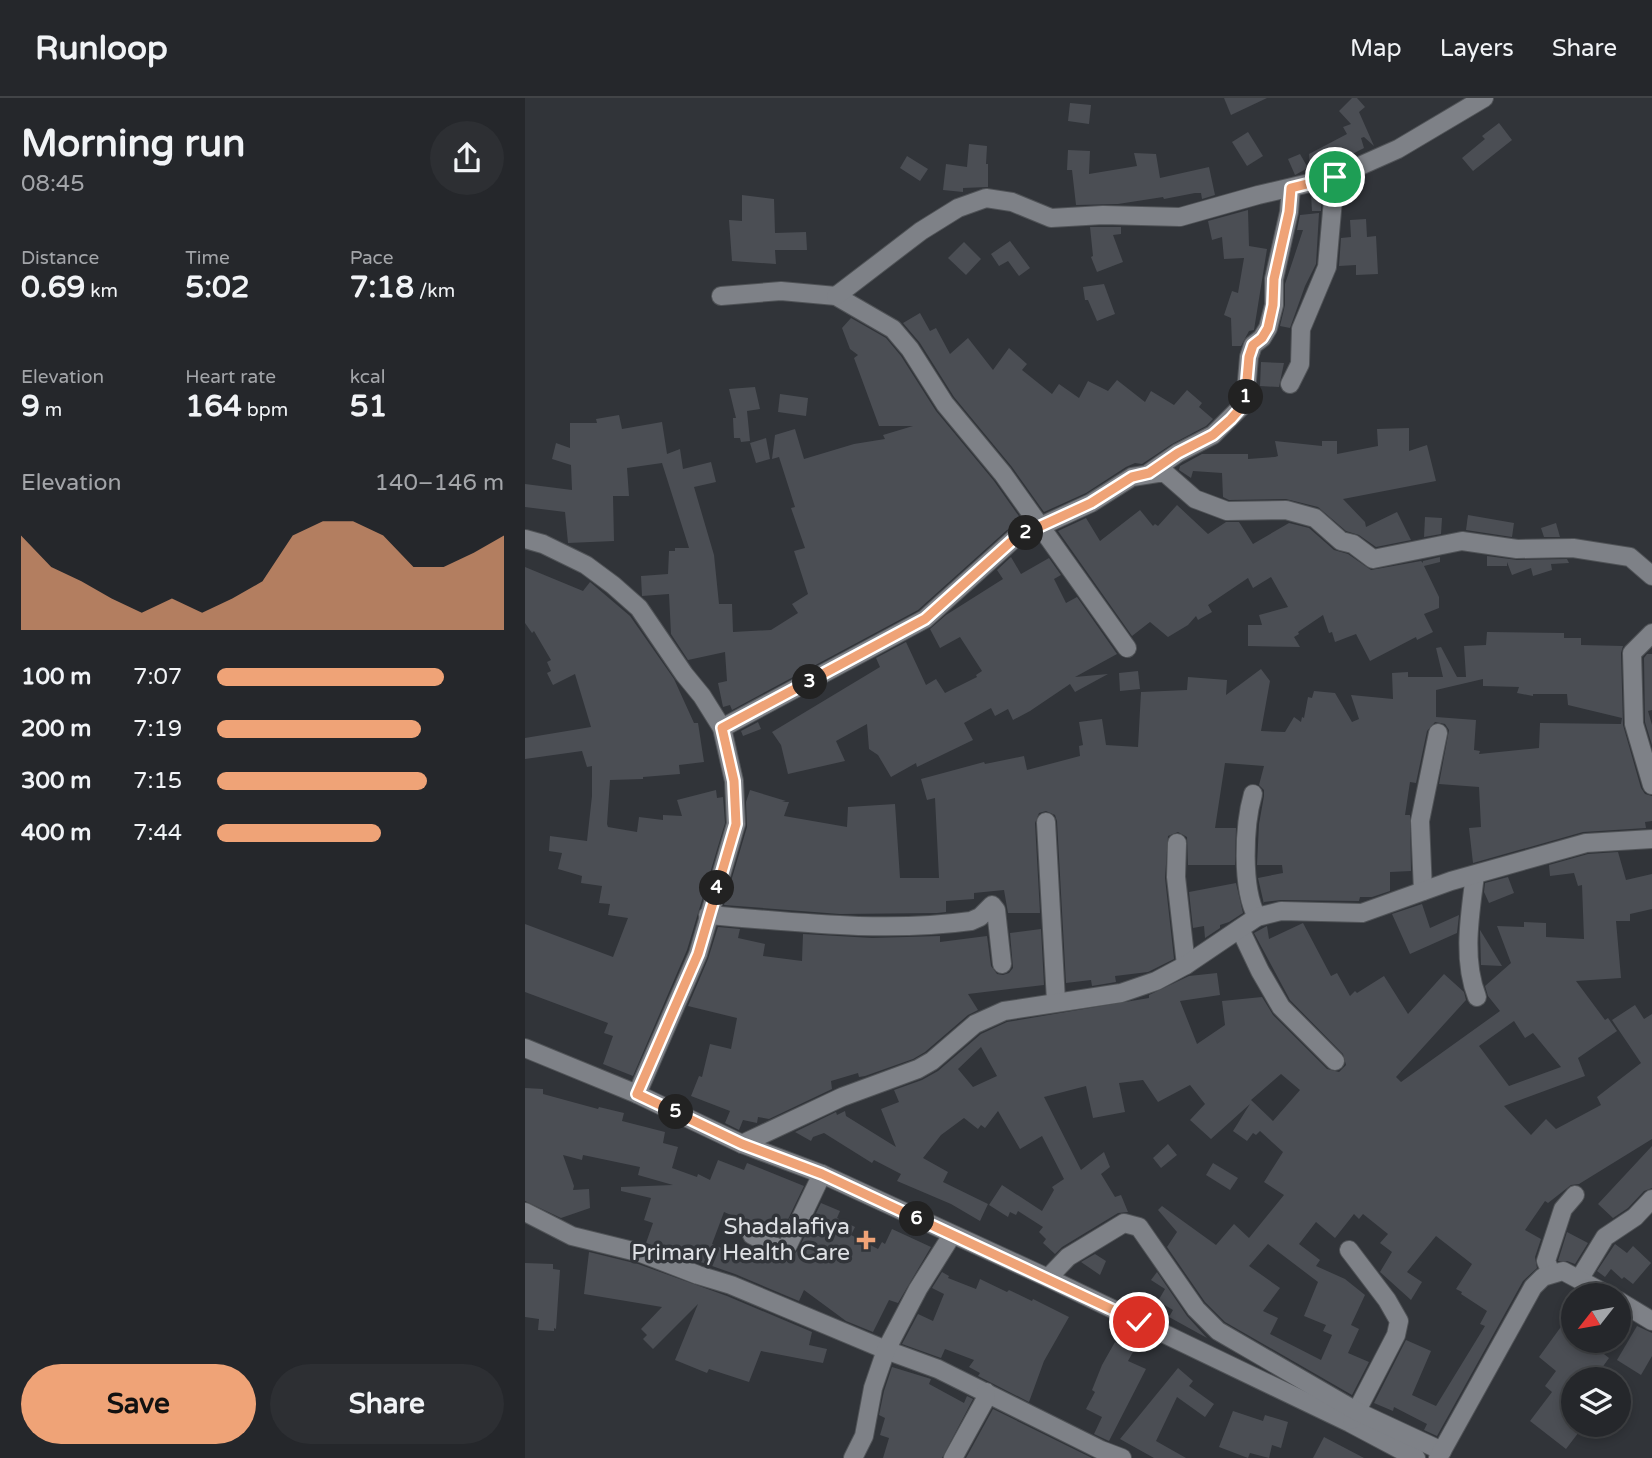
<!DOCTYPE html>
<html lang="en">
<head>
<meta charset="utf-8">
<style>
	:root { --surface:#25272b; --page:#2d2f33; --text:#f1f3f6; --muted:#a3a5a9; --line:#424447; --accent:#efa377 }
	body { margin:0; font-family:"Varela Round",sans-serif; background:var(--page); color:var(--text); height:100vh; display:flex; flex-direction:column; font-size:26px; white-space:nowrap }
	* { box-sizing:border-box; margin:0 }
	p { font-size:23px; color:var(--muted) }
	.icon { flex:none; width:38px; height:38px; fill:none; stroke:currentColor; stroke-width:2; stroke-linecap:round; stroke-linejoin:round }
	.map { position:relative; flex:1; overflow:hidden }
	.sheet { display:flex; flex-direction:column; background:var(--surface); width:525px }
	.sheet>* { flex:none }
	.needle { width:46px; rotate:239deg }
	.fabs { position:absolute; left:1036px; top:1185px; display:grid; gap:14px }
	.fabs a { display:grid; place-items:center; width:70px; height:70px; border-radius:50%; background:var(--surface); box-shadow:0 4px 10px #0003,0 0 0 2px var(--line); font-size:35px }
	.pin { position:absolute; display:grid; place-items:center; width:60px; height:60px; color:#fff; margin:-30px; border:4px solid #fff; border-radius:50%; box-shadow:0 2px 7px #0007 }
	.km { position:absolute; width:35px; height:35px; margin:-18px; border-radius:50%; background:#222; color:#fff; font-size:19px; line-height:35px; text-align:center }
	.round { display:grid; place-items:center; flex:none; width:74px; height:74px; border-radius:37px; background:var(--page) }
	.head { display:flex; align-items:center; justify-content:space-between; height:119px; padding:0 21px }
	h1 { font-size:38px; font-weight:800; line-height:52px }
	.stats { display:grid; grid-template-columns:repeat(3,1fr); gap:10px; height:119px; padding:7px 21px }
	.stats div { display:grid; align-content:center }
	.stats b { font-size:30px; font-weight:800 }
	.stats small { font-size:19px; font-weight:400 }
	.stats p { font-size:19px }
	.chart { height:196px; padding:14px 21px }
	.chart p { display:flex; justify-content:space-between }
	.chart svg { width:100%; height:126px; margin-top:7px; fill:var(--accent); opacity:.7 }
	.action { display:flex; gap:14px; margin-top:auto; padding:14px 21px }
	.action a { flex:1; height:80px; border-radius:42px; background:var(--accent); color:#111; font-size:28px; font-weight:800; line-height:80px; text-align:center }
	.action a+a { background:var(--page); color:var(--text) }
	ul { padding:0 21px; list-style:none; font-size:23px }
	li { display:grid; grid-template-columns:112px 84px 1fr; align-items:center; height:52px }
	li i { height:18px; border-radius:9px; background:var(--accent) }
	header { display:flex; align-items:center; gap:42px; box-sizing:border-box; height:98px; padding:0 35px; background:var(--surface); border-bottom:2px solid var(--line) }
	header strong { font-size:33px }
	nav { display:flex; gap:38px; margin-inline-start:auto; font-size:24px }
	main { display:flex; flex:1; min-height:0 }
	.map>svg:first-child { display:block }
</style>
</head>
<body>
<header>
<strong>Runloop</strong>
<nav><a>Map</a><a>Layers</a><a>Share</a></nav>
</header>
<main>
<section class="sheet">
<div class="head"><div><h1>Morning run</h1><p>08:45</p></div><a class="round"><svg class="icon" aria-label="share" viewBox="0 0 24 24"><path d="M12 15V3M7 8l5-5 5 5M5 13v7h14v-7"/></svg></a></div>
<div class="stats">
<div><p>Distance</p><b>0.69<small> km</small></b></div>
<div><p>Time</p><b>5:02</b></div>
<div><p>Pace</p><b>7:18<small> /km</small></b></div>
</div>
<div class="stats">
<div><p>Elevation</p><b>9<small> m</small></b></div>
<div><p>Heart rate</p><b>164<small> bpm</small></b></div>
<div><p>kcal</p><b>51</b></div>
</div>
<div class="chart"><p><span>Elevation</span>140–146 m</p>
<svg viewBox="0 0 160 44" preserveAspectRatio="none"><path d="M0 44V11L10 22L20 27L30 33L40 38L50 33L60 38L70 33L80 27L90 11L100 6L110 6L120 11L130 22L140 22L150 17L160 11V44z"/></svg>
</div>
<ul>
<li><b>100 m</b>7:07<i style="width:79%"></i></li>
<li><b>200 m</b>7:19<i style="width:71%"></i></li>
<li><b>300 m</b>7:15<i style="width:73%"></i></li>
<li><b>400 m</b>7:44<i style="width:57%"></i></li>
</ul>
<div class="action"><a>Save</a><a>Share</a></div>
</section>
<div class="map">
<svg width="1127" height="1360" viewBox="0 0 1127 1360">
	<rect width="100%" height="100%" fill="#313439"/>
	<g fill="#4b4e54" fill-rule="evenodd">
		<polygon points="699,0 742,0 706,17"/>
		<polygon points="827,0 832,0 840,9 834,14 849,48 839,39 836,40 839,50 800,70 785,73 784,56 822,36 818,29 826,26 814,13"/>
		<polygon points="545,5 566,7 564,26 543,23"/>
		<polygon points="974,25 987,42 948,73 937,60 960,41 957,38"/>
		<polygon points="723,34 738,58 722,68 707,44"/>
		<polygon points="444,46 462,48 461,66 463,66 463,89 438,90 438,94 418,92 421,66 442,69"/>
		<polygon points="543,52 565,53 564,76 612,68 609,55 631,56 635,80 684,69 690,97 677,101 676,95 670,95 639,101 638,99 593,106 551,107 547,72 542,72"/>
		<polygon points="775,56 783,70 770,77 763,61"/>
		<polygon points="382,58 403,71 395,83 375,70"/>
		<polygon points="797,94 796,113 787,113 786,96"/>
		<polygon points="217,97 249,101 250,135 281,134 282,152 250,152 251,166 207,163 204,122 217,123"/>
		<polygon points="723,112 724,148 742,151 729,232 724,233 716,248 707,248 706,220 699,217 707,193 713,195 719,160 699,161 697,139 687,142 683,123"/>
		<polygon points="794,115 791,166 780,188 765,230 755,228 760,207 760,186 778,132 772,132 775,117"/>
		<polygon points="841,121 842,139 851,138 853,176 831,177 831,167 814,168 816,140 826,139 825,122"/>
		<polygon points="565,129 596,129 596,136 588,137 598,164 572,174 566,159 568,158"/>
		<polygon points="485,143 505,170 494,178 483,163 474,168 466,156"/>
		<polygon points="439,144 456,161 441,177 423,160"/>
		<polygon points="579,186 590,216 572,223 563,202 560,202 558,189"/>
		<polygon points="395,215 405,233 411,230 425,256 443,240 468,272 484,250 502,266 497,272 527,296 534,286 554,300 563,283 583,293 592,282 620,304 626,293 649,307 662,292 677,305 674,309 688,321 681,328 647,346 617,366 610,365 601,369 561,395 519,414 487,369 429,299 395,245 378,225"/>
		<polygon points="326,220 361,240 376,258 411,313 469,383 498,424 482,432 393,512 207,612 205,607 198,609 193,585 202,583 200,554 163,562 146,536 144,496 117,498 116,478 143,476 144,453 150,453 150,450 164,450 137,365 102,370 104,398 88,398 89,443 43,445 40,414 0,409 0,386 47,392 46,367 27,361 31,345 45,350 45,325 72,325 71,321 94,317 97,331 137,324 142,356 155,351 158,371 186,364 191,384 169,389 189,457 194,506 207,506 208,534 246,532 273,515 267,506 283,496 269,453 280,450 266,410 270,409 254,359 247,361 250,337 270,331 279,361 329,346 360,341 358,337 388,328 354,328 329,260 333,257 325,251 317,230"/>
		<polygon points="736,264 759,265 754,289 735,288"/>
		<polygon points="230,289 235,311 222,313 225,343 216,344 215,340 209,340 208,320 211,320 204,291"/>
		<polygon points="255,296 283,300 281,318 253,314"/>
		<polygon points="884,330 884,353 902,347 911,383 818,401 840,424 841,429 872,414 886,442 851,449 834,437 821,433 793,409 761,401 704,402 698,399 697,375 668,373 666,380 654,372 655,368 677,356 723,356 723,361 750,359 753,358 750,343 797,348 797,343 812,343 812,356 853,348 852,331"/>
		<polygon points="241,340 245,361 231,365 225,345"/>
		<polygon points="652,407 683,436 701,424 714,424 728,446 764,425 784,430 809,452 823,456 846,472 896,463 898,465 898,463 915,459 915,464 899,468 914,499 914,510 899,516 908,534 892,542 891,539 845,563 831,536 810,544 807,534 804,535 798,517 773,534 774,536 769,539 775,549 723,548 723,527 737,527 734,517 763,509 746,479 728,490 723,480 683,507 687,514 673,522 671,518 663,527 643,539 625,524 607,538 533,433 561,420 575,443 615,412 628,428 630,426 633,428"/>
		<polygon points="943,417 989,425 987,439 941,432"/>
		<polygon points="900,419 917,420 916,436 899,439"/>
		<polygon points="1031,425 1035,439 1019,439 1016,430"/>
		<polygon points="962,458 992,462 1042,461 1044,465 1026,466 1027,472 1008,478 1006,470 987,477 982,464 982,468 962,468"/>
		<polygon points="486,459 496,476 524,460 536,477 529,481 541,505 552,499 592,556 550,579 583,576 550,594 545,586 505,613 488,622 483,611 470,618 466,610 439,625 448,642 392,669 391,665 366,679 353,657 344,651 342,626 311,643 320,663 263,676 256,647 247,634 355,569 351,560 381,544 401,587 411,581 420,595 452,579 451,577 457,573 435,539 415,550 405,531 421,517 478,481 472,472"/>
		<polygon points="0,469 58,493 65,484 105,518 149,581 169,625 173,625 179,664 154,667 155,676 118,679 118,681 85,682 82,726 83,729 112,734 114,719 138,722 138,717 157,718 152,702 191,692 192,700 198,699 200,725 162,852 108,978 78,966 88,938 79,935 83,925 0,894 0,826 88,859 103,820 83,817 85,806 74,805 77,788 56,785 57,778 33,771 37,755 24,753 25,738 62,743 67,698 67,668 62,669 57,653 0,661 0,640 66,629 50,576 28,587 22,575 26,573 22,564 26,562 9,533 7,535 0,525"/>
		<path d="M962 534 1039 535V540H1056V547L1098 548 1096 555 1098 627 1116 690 1120 696 1127 698V723L1120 724 1121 730 1058 734 948 765 944 730 956 729 954 689 914 686 924 632 920 626 910 624 902 633 891 685 885 684 880 717H885L886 773 865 774V793L847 799H835L834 803 756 802 739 804V806L733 780 758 775 757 767H732L734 726 739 698V692L734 687 739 668 700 665 690 730H711L710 767H663L662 739 653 734 643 738 640 780 649 861 623 874 590 878 591 884 567 888 566 882 541 885 532 723 530 717 521 713 514 715 510 725 515 815H483L479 792 449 795V801L421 803V814L412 815 315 816 199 807 222 729 221 704 225 692 261 703 257 704H264L259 718 322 729 323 709 370 706 375 780H414L410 700 402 702 396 681 459 664 460 666 499 658 502 672 555 658 554 648 558 647 554 624 577 621 581 647 613 649 616 594 662 592 663 579 702 582 701 597 736 571 745 583 736 633 760 634 769 619 776 624 777 619 779 620 783 599 787 600 789 593 810 595 827 624 834 621 826 597 868 601 867 575 883 574V579H918L911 550 916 549 932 579H941L939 548 961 547ZM958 581V588L994 589 992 595 1008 598V596H1042L1043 607 1097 620 1096 626 1015 625 1014 650 954 656 955 653 949 652 951 622 911 619V592Z"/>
		<polygon points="1122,556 1127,556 1127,612 1123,613 1127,627 1127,647 1120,624 1119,560"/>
		<polygon points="613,573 615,591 595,593 594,575"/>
		<polygon points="233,624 236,631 218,638 216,633"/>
		<path d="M1093 754 1101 782 1127 776V811L1105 816V823H1091L1096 880 1051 883 1080 922 1083 920 1092 933 1053 960 1060 978 979 1008 1006 1037 1021 1021 1031 1031 1076 1007 1072 999 1116 965 1087 922 1110 907 1119 921 1127 916V1041L1054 1086 1046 1087 1023 1105 1020 1103 1000 1132 1016 1141 1010 1159 1012 1170 998 1183 912 1338 899 1332 902 1326 869 1309 868 1313 849 1305 881 1242 906 1253 887 1297 911 1308 960 1228 955 1226 962 1213 936 1196 937 1194 931 1191 947 1166 911 1138 882 1174 897 1184 886 1202 855 1174 867 1154 855 1145 863 1136 838 1116 834 1121 829 1116 810 1140 791 1124 774 1146 795 1162 791 1168 820 1181 840 1197 826 1227 834 1231 823 1255 844 1264 827 1297 700 1224 680 1204 642 1149 652 1134 633 1112 637 1108 691 1147 709 1126 724 1140 759 1097 739 1084 758 1054 735 1033 731 1037 728 1035 722 1043 708 1033 725 1006 686 1041 665 1022 680 1006 665 987 633 1004 618 982 594 985 600 1014 568 1020 561 988 519 999 556 1072 579 1054 585 1069 576 1076 590 1099 596 1097 603 1114 593 1115 537 1149 530 1156 518 1145 521 1141 514 1134 518 1129 493 1113 491 1117 485 1114 483 1119 464 1107 477 1087 517 1113 529 1092 527 1089 539 1081 517 1038 495 1051 473 1013 460 1030 456 1027 453 1031 439 1020 416 1037 398 1060 423 1074 418 1084 463 1106 455 1123 426 1106 372 1083 376 1076 349 1062 347 1065 299 1035 288 1039 286 1043 270 1034 311 1014 312 1017 320 1013 321 1018 371 1049 356 1011 374 1004 369 992 397 982 413 973 456 936 482 924 624 900V897L664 878 692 875 695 897 655 903 672 946 700 927 697 903 737 899 748 917 802 971 814 974 821 967 818 956 765 902 729 835 742 828 744 841 778 825 806 878 812 875 825 898 830 893 832 895 859 878 883 916 919 876 939 894 941 902 871 979 876 984 975 913 963 898 960 888 986 865 972 828 999 829V824L1021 825V839L1059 841 1057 787 1053 788 1049 775 1025 778 1024 767 1063 756ZM989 923 1000 940 1008 935 1036 969 984 988 954 948ZM456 949 472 978 448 989 433 971ZM756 976 775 992 748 1023 726 1002ZM743 1146 793 1184 779 1218 801 1227 798 1233 807 1237 796 1262 745 1236 753 1220 738 1213 755 1190 724 1168Z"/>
		<polygon points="983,779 989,795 964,805 959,794 960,785"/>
		<polygon points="711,785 718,815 704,824 695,827 695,830 680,840 679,828 668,830 664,794"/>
		<polygon points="897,806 905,830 934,817 932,835 885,856 867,816"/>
		<polygon points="193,829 215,831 213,840 240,846 238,858 277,863 278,836 347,840 415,838 415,844 462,838 466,868 472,876 478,877 484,875 488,870 485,835 516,831 519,887 443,896 453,912 443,917 400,954 388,961 340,978 334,979 333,975 306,983 307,991 244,1021 233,1019 232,1025 218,1022 214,1032 200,1025 205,1013 166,998 174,978 177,979 185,946 206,951 212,920 163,908 183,861"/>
		<polygon points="955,832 977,868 956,867"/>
		<polygon points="0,990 18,991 18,996 73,1011 74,1009 99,1015 97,1023 140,1034 138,1045 153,1049 147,1070 172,1079 173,1076 185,1082 193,1062 219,1072 222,1065 279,1088 255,1138 199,1114 187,1146 219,1160 224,1148 254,1162 268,1157 273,1152 296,1105 315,1113 312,1120 330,1129 326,1137 353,1151 357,1144 360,1146 367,1131 406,1149 373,1205 364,1202 348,1234 321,1223 279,1192 274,1203 210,1176 121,1145 128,1125 119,1122 126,1100 96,1093 96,1089 148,1087 113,1077 115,1069 58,1057 57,1062 38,1057 49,1088 48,1092 64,1091 65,1110 36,1120 0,1103"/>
		<polygon points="643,1046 652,1057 636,1070 628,1060"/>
		<polygon points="1127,1048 1127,1090 1119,1093 1103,1110 1088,1120 1073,1106"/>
		<polygon points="688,1065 713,1080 705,1092 681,1077"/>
		<polygon points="1042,1134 1063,1145 1050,1166 1042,1163 1033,1163"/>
		<polygon points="1090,1146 1102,1155 1108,1148 1126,1165 1108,1186 1099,1179 1097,1181 1086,1171 1080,1179 1072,1173"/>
		<polygon points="64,1154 113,1166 202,1198 287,1234 284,1247 302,1251 298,1265 236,1253 224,1284 184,1271 182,1275 150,1262 173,1206 128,1251 118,1241 122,1237 116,1231 137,1209 59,1196"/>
		<polygon points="570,1156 581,1163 575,1177 556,1164"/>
		<polygon points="0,1165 28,1166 28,1171 35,1172 31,1231 29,1230 29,1233 13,1232 14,1221 0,1219"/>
		<polygon points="417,1174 424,1178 423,1180 451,1191 455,1181 482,1194 484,1192 507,1203 508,1201 544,1219 519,1263 504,1304 453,1278 455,1275 444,1269 449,1262 420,1251 416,1260 377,1246 393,1216 408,1223 419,1196 407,1190"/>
		<polygon points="632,1174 662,1218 682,1240 644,1219 648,1212 633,1203 640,1191 626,1182"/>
		<polygon points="1038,1226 1048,1233 1048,1242 1061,1242 1084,1260 1069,1281 1048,1281 1048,1326 1060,1326 1041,1351 1005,1323 1027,1294 1020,1288 1031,1273 1014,1259"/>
		<polygon points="1112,1228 1127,1235 1127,1258 1116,1277 1092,1262"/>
		<polygon points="590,1244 608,1254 603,1263 621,1271 584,1343 569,1336 577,1319 561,1311 570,1294 567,1292 577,1267"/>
		<polygon points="367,1269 406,1281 404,1286 439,1305 442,1298 448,1301 417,1360 358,1360 364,1340 355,1337 360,1320 354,1317 359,1293"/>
		<polygon points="653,1270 668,1283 664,1288 689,1306 680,1319 652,1299 631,1343 661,1360 629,1360 595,1341"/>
		<polygon points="468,1311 567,1360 441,1360"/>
		<polygon points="708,1313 738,1323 740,1317 763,1324 756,1350 747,1347 744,1360 725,1355 723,1360 694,1349"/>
		<polygon points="799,1339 839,1360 788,1360"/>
	</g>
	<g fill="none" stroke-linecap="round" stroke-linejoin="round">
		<defs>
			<g id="minor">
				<polyline points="196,198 256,193 311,198 368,231 385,251 420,306 478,376 602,550"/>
				<polyline points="311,198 396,133 433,110 461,100 487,104 526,120 578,117 655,119 733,97 810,79 873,51 959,0"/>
				<polyline points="765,286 775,266 776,231 802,169 810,79"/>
				<polyline points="624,375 653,355 688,337 720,305 724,259 728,247 737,240 743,230 749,207 749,181 764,114 766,90"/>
				<polyline points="0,441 18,446 61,467 88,487 114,510 159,576 177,598 197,630 209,683 211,726 173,856 112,996"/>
				<polyline points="1127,535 1107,555 1109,626 1127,687"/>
				<polyline points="197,630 400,521 490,440 566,405 607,379 639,374 670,401 702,413 761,412 790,420 816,443 828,446 848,461 937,443 992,451 1048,450 1105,459 1127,478"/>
				<path d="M728 696C719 727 716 790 732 819"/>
				<polyline points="521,724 531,903"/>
				<polyline points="652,745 651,779 661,867"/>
				<path d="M950 777C945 817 937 861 952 899"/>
				<polyline points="898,793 895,723 913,635"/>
				<path d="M183 817C270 824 359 835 446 823L455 819 467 807 471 812 477 866"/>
				<polyline points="715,831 735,873 756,909 810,963"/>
				<polyline points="0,950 112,996 217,1046 297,1076 523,1180 825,1325 891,1360"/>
				<polyline points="217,1046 317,999 393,971 407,963 450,926 479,913 596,895 631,883 661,867 732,819 756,813 837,815 926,783 1061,745 1127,741"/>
				<polyline points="0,1114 47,1138 116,1155 173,1177 206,1187 361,1252 413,1271 576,1352 597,1360"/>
				<polyline points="227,1137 255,1151 263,1147 297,1076"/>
				<polyline points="824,1152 862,1202 874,1223 871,1237 827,1322"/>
				<polyline points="1026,1175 1021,1163 1038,1111 1050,1097"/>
				<polyline points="523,1180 543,1159 599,1125 614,1129 671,1211 693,1233 831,1313 917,1353"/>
				<polyline points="1055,1180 1080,1139 1110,1119 1127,1101"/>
				<polyline points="1094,1203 1127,1223"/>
				<polyline points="328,1360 339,1338 348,1290 361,1252 393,1191 427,1137"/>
				<polyline points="428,1360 460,1302 461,1294"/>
				<polyline points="913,1360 1008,1189 1018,1179 1038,1173 1083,1197"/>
			</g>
		</defs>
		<use href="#minor" stroke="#505357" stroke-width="20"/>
		<use href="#minor" stroke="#7e8187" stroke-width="18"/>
	</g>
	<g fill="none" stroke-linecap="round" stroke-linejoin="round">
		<defs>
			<polyline id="route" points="614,1224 297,1076 217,1046 112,996 173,856 211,726 209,683 197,630 400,521 490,440 566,405 607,379 624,375 653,355 688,337 706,321 720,305 724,259 728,247 737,240 743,230 748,207 749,181 764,114 766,90 810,79"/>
		</defs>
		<use href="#route" stroke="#fff" stroke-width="14"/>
		<use href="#route" stroke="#efa377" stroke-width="9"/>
	</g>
	<path fill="#efa377" stroke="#313439" stroke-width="2.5" d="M337.5 1131.5h7v7h7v7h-7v7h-7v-7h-7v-7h7z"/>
	<g text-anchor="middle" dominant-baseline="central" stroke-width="7" stroke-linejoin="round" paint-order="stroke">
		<g font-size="23" fill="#dee0e4" stroke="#313439" text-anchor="end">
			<text x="325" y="1129">Shadalafiya<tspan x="325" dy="26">Primary Health Care</tspan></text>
		</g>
	</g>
</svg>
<div class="fabs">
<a><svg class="needle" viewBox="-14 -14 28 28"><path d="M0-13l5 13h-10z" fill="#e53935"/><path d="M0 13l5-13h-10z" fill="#a3a5a9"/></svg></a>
<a><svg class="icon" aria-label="layers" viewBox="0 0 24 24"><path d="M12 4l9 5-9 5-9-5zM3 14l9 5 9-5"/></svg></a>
</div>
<div class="pin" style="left:810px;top:79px;background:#1e9e55"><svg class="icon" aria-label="arrive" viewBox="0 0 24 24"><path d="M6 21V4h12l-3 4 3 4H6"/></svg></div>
<div class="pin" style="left:614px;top:1224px;background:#d93025"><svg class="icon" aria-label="check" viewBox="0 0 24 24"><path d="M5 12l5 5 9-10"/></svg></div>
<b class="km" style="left:721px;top:299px">1</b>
<b class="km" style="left:501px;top:435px">2</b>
<b class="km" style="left:285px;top:584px">3</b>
<b class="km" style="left:192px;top:790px">4</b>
<b class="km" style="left:151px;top:1014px">5</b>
<b class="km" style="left:392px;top:1121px">6</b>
</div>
</main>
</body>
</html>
